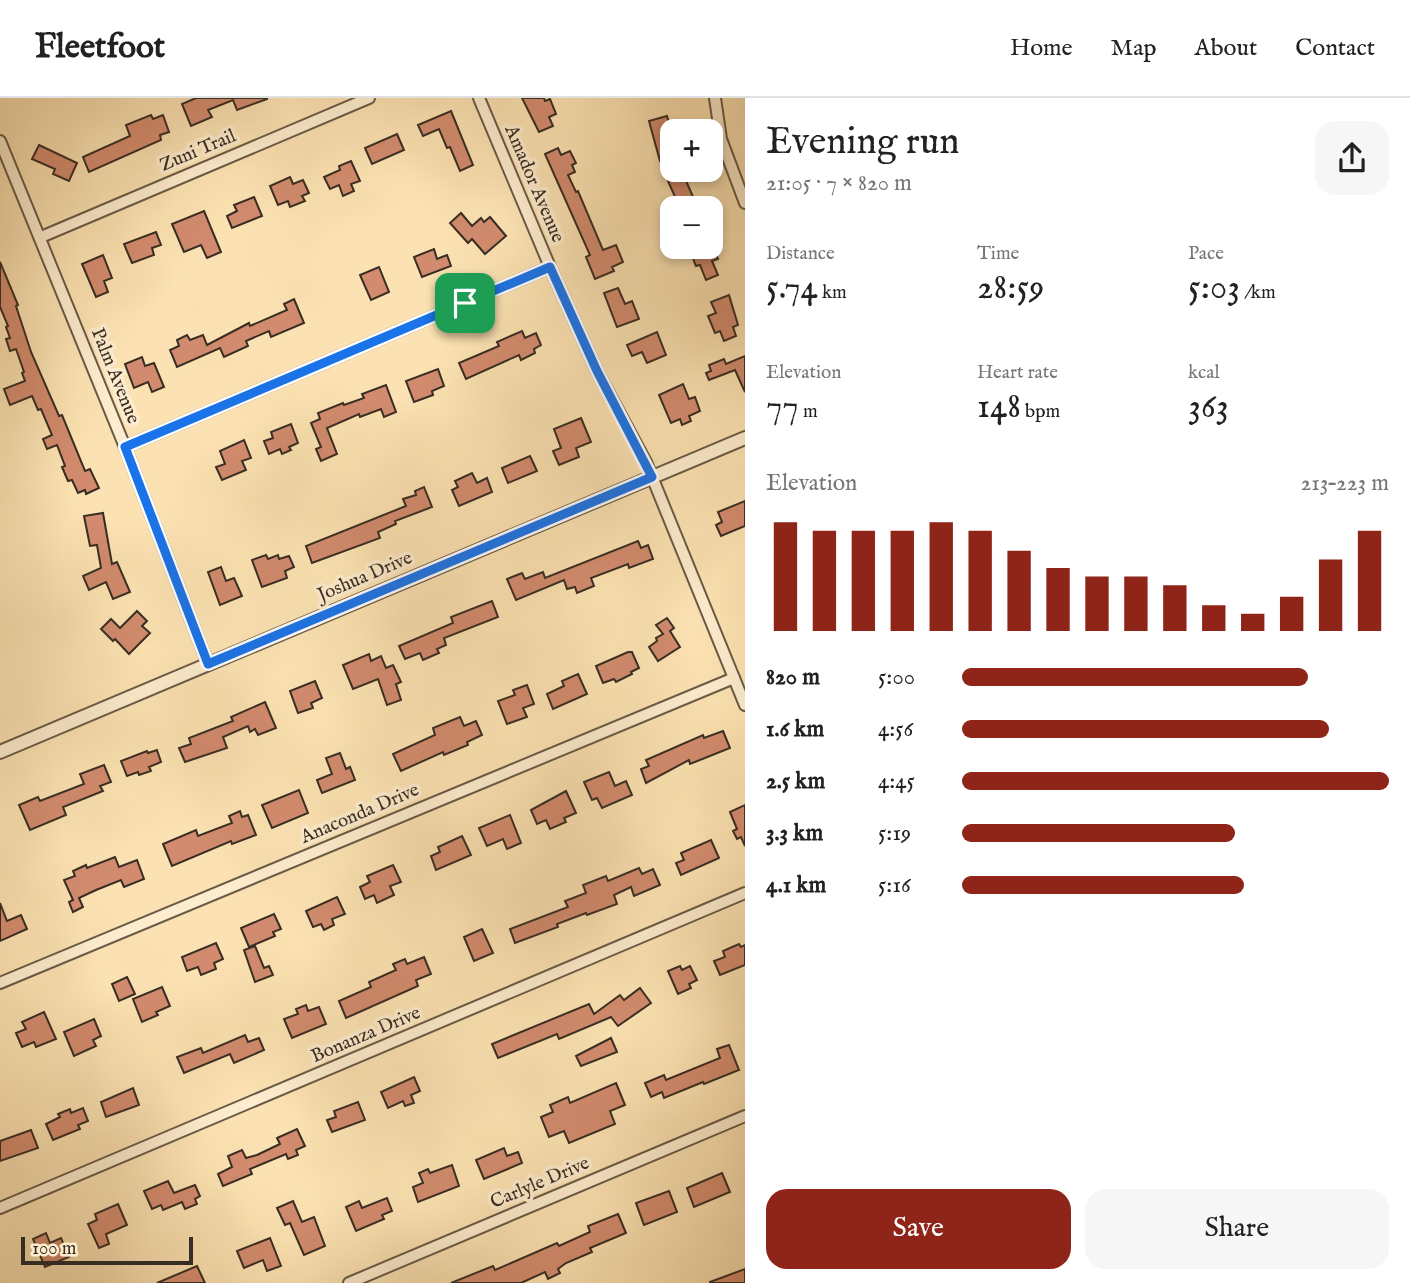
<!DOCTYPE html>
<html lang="en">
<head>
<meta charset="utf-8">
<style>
	:root { --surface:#fff; --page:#f6f6f6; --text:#222; --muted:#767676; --line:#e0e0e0; --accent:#8f2418 }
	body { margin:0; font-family:"IM FELL English",serif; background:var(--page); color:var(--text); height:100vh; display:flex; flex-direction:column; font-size:26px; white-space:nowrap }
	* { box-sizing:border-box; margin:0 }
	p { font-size:23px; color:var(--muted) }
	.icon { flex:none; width:38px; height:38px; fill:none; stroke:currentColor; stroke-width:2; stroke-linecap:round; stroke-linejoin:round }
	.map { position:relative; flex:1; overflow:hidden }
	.panel { display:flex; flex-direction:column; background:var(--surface); width:665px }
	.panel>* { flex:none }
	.controls { position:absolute; left:660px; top:21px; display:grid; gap:14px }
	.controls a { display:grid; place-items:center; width:63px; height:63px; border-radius:14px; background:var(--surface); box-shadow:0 4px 10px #0003; font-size:35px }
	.scale { position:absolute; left:21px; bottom:18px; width:172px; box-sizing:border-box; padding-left:7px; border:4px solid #382d23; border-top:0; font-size:19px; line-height:24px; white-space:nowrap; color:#382d23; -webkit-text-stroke:5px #fdeccd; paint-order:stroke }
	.pin { position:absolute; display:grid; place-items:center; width:60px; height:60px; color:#fff; margin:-30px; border-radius:14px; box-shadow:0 4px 10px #0006 }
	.round { display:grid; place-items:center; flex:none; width:74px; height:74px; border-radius:21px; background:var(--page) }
	.overview { display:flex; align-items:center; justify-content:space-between; height:119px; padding:0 21px }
	h1 { font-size:38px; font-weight:600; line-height:52px }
	.metrics { display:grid; grid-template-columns:repeat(3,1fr); gap:10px; height:119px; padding:7px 21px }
	.metrics div { display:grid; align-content:center }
	.metrics b { font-size:35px; font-weight:600 }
	.metrics small { font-size:19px; font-weight:400 }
	.metrics p { font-size:19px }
	.chart { height:196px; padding:14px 21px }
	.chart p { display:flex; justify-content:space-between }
	.chart svg { width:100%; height:126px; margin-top:7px; stroke:var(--accent); stroke-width:6 }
	.primary-button { display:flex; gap:14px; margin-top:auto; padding:14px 21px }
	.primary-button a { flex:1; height:80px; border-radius:21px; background:var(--accent); color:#fff; font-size:28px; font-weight:600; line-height:80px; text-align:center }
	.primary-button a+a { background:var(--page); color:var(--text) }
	ul { padding:0 21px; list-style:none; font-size:23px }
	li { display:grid; grid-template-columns:112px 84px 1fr; align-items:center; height:52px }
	li i { height:18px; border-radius:9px; background:var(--accent) }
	header { display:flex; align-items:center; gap:42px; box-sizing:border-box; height:98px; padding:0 35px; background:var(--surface); border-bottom:2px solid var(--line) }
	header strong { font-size:33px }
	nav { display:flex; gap:38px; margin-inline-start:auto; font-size:24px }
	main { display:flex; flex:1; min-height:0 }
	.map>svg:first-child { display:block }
</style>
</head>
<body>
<header>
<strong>Fleetfoot</strong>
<nav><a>Home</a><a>Map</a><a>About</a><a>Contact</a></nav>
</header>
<main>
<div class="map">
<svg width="745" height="1185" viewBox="0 0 745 1185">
	<rect width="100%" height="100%" fill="#fce2b2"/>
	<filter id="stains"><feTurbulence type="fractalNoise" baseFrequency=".00286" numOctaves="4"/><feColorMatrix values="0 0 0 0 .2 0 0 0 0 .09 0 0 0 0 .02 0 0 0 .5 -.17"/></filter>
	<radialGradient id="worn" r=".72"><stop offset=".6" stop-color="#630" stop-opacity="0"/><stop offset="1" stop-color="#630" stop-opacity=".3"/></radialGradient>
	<g fill="#d28b6e" stroke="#382d23" stroke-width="2">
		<polygon points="196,0 267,0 267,1 237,12 233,2 208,12 212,19 191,28 182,6"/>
		<polygon points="522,0 544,0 545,3 550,1 556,16 549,19 553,28 539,34"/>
		<polygon points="451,13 473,67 460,73 450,49 447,50 439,31 423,38 418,27"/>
		<polygon points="151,17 153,21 163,17 169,34 160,37 161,42 89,74 83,59 130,38 126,27"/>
		<polygon points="667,18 672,37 672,44 669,45 672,59 660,63 649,23"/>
		<polygon points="397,36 404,52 372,66 365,50"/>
		<polygon points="39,47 77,65 69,83 53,76 55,71 32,61"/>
		<polygon points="558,50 561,57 570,53 576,65 572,67 575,74 568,77 576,94 578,93 603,152 616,147 623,164 612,169 614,173 595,181 586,159 590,157 545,56"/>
		<polygon points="351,63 360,83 351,86 354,93 343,98 339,87 330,91 324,79 340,72 339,68"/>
		<polygon points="683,76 698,110 680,110 668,83"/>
		<polygon points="290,79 293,86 303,82 309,95 302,98 305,103 290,109 288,103 278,107 270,88"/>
		<polygon points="254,99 262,118 232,130 227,118 237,113 234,107"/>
		<polygon points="204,113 221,154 207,160 201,147 184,154 172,126"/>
		<polygon points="461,115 472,128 481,120 484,124 490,119 506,138 485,156 472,141 468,145 450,125"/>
		<polygon points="156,134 161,147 152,150 154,157 132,165 124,146"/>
		<polygon points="693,149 713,149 718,161 712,163 718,177 706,182 700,167 696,168 692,158 696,157"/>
		<polygon points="434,151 437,161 447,157 451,168 422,179 414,159"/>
		<polygon points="103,157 112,180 104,183 108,194 96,199 82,166"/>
		<polygon points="0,164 18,207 16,208 31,254 59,318 62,317 85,373 90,371 99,390 86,396 85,392 78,395 72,382 68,383 62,369 65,368 57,347 47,351 43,341 52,337 41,311 38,312 32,298 10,307 4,291 25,283 22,275 24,274 16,251 10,253 6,241 10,240 6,229 8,228 0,209"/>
		<polygon points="379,169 389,194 371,202 360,177"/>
		<polygon points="618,190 625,206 632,203 639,221 617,229 604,195"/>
		<polygon points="729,197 738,227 733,229 736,238 724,243 720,233 715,235 708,218 716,215 711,204"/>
		<polygon points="294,201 304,225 271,239 269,233 246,243 248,248 224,259 220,250 177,269 170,252 179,248 177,242 187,237 190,242 203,237 207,247 249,225 250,228 287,212 284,206"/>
		<polygon points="522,233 525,240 536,235 541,247 534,251 535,255 521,262 519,257 466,281 459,265 499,248 497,244"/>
		<polygon points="657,234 666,257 647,265 642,254 632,258 627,247"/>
		<polygon points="745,258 745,294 735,272 709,282 706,275 711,273 709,267 724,261 726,266"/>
		<polygon points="142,259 145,268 154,265 164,289 152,294 148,284 134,290 125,266"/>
		<polygon points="438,271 444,288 432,293 433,297 414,304 406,283"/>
		<polygon points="683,286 689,301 695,299 700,313 689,318 691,323 682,327 680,321 671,325 659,297"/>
		<polygon points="386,287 396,314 384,319 381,311 360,319 359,316 327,330 337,356 321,363 316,351 321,349 311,325 320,321 318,315 343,305 344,307 364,300 362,296"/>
		<polygon points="581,320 591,344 576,350 579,359 559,367 553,353 561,350 554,331"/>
		<polygon points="291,326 298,345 289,349 291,352 282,356 280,351 269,356 264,343 273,340 271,334"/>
		<polygon points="244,342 251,360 242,363 246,372 222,382 216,369 225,366 220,353"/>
		<polygon points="530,358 537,373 508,385 502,370"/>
		<polygon points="472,375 477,385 487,380 492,394 459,408 452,392 458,389 455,383"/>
		<polygon points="424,389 432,409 395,423 396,426 378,434 380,440 312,465 306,448 406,408 403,401 416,397 415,393"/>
		<polygon points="745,403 745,428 721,438 716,427 722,424 718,414"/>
		<polygon points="103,415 112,466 117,464 130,494 113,501 106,484 89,492 83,478 101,470 97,447 90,448 84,418"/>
		<polygon points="638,443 641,450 648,447 653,461 629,470 628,466 591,480 594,488 577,495 575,489 567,491 564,482 516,502 507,481 522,475 525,481 543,474 545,480"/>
		<polygon points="266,457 268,461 278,457 279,461 289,458 294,469 285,473 287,480 262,489 252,462"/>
		<polygon points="221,469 226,483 234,480 242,498 220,507 208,474"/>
		<polygon points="492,503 498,519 444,540 446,547 437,551 439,555 423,562 420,555 405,561 399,548 453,525 451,519"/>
		<polygon points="137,513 147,523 142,528 150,535 129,556 115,541 113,543 101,531 111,521 120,530"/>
		<polygon points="667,520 674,530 670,533 680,549 658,563 649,549 657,543 656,540 663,536 656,527"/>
		<polygon points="628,554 632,554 639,570 631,574 632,576 616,584 614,581 603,585 596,568"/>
		<polygon points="369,556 371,563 381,558 386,570 393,567 401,584 396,586 401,602 387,607 378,581 353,591 343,567"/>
		<polygon points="578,576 587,596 553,611 547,596 564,588 562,583"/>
		<polygon points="315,583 322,600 311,605 313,610 298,615 290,593"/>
		<polygon points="527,587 534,606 523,610 527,619 507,626 498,603 515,597 513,592"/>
		<polygon points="265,604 276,630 258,637 255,631 250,634 248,628 223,639 227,650 185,664 179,650 191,646 189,640 233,623 231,619"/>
		<polygon points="460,619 464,628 476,623 482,637 467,644 468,647 444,657 443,654 401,673 393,656 435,637 433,630"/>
		<polygon points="723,633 730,650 690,666 689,662 646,685 641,671 649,668 646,662 703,637 704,640"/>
		<polygon points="157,652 161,664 149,669 151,673 139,677 138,674 127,678 121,663 147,653 148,655"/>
		<polygon points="340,655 346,671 350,669 355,682 322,695 317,682 332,676 326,660"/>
		<polygon points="104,667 111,684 100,688 103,693 63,709 66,717 30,732 19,707 38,699 40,703 84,686 80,676"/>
		<polygon points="609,674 615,688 626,683 632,697 602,710 597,700 592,702 584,684"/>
		<polygon points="299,692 308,715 272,730 262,707"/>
		<polygon points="566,693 576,715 564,720 566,724 550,731 546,722 537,726 531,712"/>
		<polygon points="745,707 745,748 741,739 737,741 733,733 737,731 730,714"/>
		<polygon points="240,713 242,719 248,717 256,737 232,746 231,743 172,768 163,746 196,732 198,738 232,725 229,718"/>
		<polygon points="510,717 521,745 507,751 503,741 487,748 479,730"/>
		<polygon points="462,738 471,757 436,772 431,758 440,754 438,749"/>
		<polygon points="711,742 719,760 681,777 676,765 684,762 681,755"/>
		<polygon points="115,759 119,769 137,762 144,781 124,789 121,782 96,792 79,800 83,809 73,814 69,804 73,802 64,782 75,778 73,773 86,767 87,770"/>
		<polygon points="393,767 401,784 390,788 394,797 377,805 374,797 365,801 360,789 370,784 367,778"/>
		<polygon points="639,770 642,776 653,771 660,787 634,798 631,789 614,797 617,806 587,817 586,815 557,826 558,829 515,845 510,831 568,809 565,803 586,795 583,787 606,778 608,783"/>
		<polygon points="337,799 345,816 332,821 334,827 324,832 321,826 313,829 306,813"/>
		<polygon points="0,805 7,823 21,817 27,831 0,843"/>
		<polygon points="274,816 281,831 273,834 275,838 249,849 241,830"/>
		<polygon points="482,831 493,855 474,863 464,839"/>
		<polygon points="216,845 223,861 214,865 216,871 201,877 198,869 187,873 182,859"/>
		<polygon points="739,846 741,849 745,847 745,867 720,877 714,863 725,859 723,853"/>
		<polygon points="255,848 264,870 269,868 273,877 255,884 244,852"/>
		<polygon points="424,859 431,876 416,882 418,888 346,920 339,903 371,889 369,884 396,872 393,866 405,861 407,866"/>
		<polygon points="680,868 682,872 690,868 697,882 689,886 691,890 678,896 668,873"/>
		<polygon points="127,879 135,896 119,903 112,886"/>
		<polygon points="162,889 170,908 156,914 158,917 142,924 133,901"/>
		<polygon points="640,890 651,905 618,928 611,919 559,941 557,936 498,960 492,946 589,906 594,916 620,897 624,902"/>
		<polygon points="306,907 308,913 319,909 326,926 292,940 284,921 298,916 296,911"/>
		<polygon points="44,914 56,941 36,949 34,944 22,949 16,935 26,931 22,924"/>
		<polygon points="94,921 101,938 93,942 96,948 74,958 64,934"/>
		<polygon points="245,937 248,944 259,940 264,952 234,965 230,956 184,975 177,959 201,950 203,955"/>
		<polygon points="611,940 617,954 581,968 576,958"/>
		<polygon points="729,947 739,972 704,986 703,984 664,1000 662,994 651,999 645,985 664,977 666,982 720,960 717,951"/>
		<polygon points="414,979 420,993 411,997 414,1005 405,1008 403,1003 388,1010 381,994"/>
		<polygon points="616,985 625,1007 610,1013 615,1026 569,1045 564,1033 549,1039 541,1019 553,1014 550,1007 568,999 570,1005"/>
		<polygon points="133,990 139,1007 106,1019 101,1004"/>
		<polygon points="358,1004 365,1022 332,1034 327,1022 336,1019 334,1013"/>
		<polygon points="83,1010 88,1023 78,1027 80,1031 53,1042 46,1026 60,1019 58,1016 70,1011 71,1015"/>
		<polygon points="297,1031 305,1048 296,1052 298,1057 288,1061 286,1056 250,1071 252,1076 223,1088 218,1076 232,1069 228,1058 242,1052 246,1060 257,1057 280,1046 277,1040"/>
		<polygon points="31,1032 38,1050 0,1063 0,1043"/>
		<polygon points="504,1050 507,1058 518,1054 522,1065 484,1081 476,1062"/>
		<polygon points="452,1067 459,1088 418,1104 413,1089 423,1085 419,1075 428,1071 430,1075"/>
		<polygon points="722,1075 730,1094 694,1109 687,1090"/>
		<polygon points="168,1083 174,1095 195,1087 200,1098 195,1101 197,1106 185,1111 182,1104 163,1112 161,1107 152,1111 144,1093"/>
		<polygon points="669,1093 677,1114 644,1127 636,1105"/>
		<polygon points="387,1100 392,1113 382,1117 384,1121 356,1133 346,1109 359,1103 362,1110"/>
		<polygon points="293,1103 302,1124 314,1119 325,1148 304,1157 290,1125 285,1127 277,1110"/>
		<polygon points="118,1106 127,1127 106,1136 109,1146 99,1150 88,1126 97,1122 95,1116"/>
		<polygon points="618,1116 626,1135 590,1150 592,1154 566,1165 558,1171 560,1175 548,1181 545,1174 521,1185 451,1185 493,1168 495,1172 557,1145 559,1148 590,1134 588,1128"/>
		<polygon points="46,1135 50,1145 61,1140 69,1159 45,1169 33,1141"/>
		<polygon points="270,1140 281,1168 267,1173 263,1162 244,1170 237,1153"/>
		<polygon points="197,1168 205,1185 157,1185"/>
		<polygon points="745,1171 745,1185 710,1185 710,1184"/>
	</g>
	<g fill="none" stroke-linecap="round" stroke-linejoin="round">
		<defs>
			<g id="minor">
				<polyline points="479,0 550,169 597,273 646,364 745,607"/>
				<polyline points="715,0 721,41 745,105"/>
				<polyline points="0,43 125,349 208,566"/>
				<polyline points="41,139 369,0"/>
				<polyline points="125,349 550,169"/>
				<polyline points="0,885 734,580"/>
				<polyline points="0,1110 745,795"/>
				<polyline points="349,1185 745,1018"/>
			</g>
			<polyline id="tertiary" points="0,654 745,340"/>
		</defs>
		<use href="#minor" stroke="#695a47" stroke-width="14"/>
		<use href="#tertiary" stroke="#695a47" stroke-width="16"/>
		<use href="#minor" stroke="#fdeccd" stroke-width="10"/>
		<use href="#tertiary" stroke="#fdeccd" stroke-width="12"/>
	</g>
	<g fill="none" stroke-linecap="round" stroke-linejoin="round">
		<defs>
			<polygon id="route" points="550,169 597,273 652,379 208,566 125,349"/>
		</defs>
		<use href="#route" stroke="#fff" stroke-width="14"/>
		<use href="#route" stroke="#1a73e8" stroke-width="9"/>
	</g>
	<g text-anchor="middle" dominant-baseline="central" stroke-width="7" stroke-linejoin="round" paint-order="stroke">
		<g font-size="19" fill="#382d23" stroke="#fdeccd">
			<text transform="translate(198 53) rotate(-23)">Zuni Trail</text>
			<text transform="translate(534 86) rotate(67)">Amador Avenue</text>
			<text transform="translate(115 278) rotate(68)">Palm Avenue</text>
			<text transform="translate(365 479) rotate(-23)">Joshua Drive</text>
			<text transform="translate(360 716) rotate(-23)">Anaconda Drive</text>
			<text transform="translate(366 937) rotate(-23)">Bonanza Drive</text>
			<text transform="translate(540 1085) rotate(-23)">Carlyle Drive</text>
		</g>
	</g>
	<rect width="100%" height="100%" filter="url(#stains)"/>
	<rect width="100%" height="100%" fill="url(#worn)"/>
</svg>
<div class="controls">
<a>+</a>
<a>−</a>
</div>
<div class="scale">100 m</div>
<div class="pin" style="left:465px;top:205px;background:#1e9e55"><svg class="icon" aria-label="arrive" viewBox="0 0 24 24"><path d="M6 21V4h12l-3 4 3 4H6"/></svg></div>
</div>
<section class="panel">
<div class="overview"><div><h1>Evening run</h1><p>21:05 · 7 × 820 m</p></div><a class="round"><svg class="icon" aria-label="share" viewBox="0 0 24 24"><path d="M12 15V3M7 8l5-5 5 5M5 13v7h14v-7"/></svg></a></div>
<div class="metrics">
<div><p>Distance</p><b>5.74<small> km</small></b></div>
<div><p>Time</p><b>28:59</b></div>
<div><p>Pace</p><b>5:03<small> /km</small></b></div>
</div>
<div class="metrics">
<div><p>Elevation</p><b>77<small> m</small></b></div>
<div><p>Heart rate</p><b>148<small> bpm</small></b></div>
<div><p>kcal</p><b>363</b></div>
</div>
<div class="chart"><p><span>Elevation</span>213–223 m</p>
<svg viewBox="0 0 160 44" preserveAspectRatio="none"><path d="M5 44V6M15 44V9M25 44V9M35 44V9M45 44V6M55 44V9M65 44V16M75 44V22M85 44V25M95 44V25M105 44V28M115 44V35M125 44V38M135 44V32M145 44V19M155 44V9"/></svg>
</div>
<ul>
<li><b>820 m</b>5:00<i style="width:81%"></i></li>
<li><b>1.6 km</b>4:56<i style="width:86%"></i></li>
<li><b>2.5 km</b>4:45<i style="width:100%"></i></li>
<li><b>3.3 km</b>5:19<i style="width:64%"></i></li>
<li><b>4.1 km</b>5:16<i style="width:66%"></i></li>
</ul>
<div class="primary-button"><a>Save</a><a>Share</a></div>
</section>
</main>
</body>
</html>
